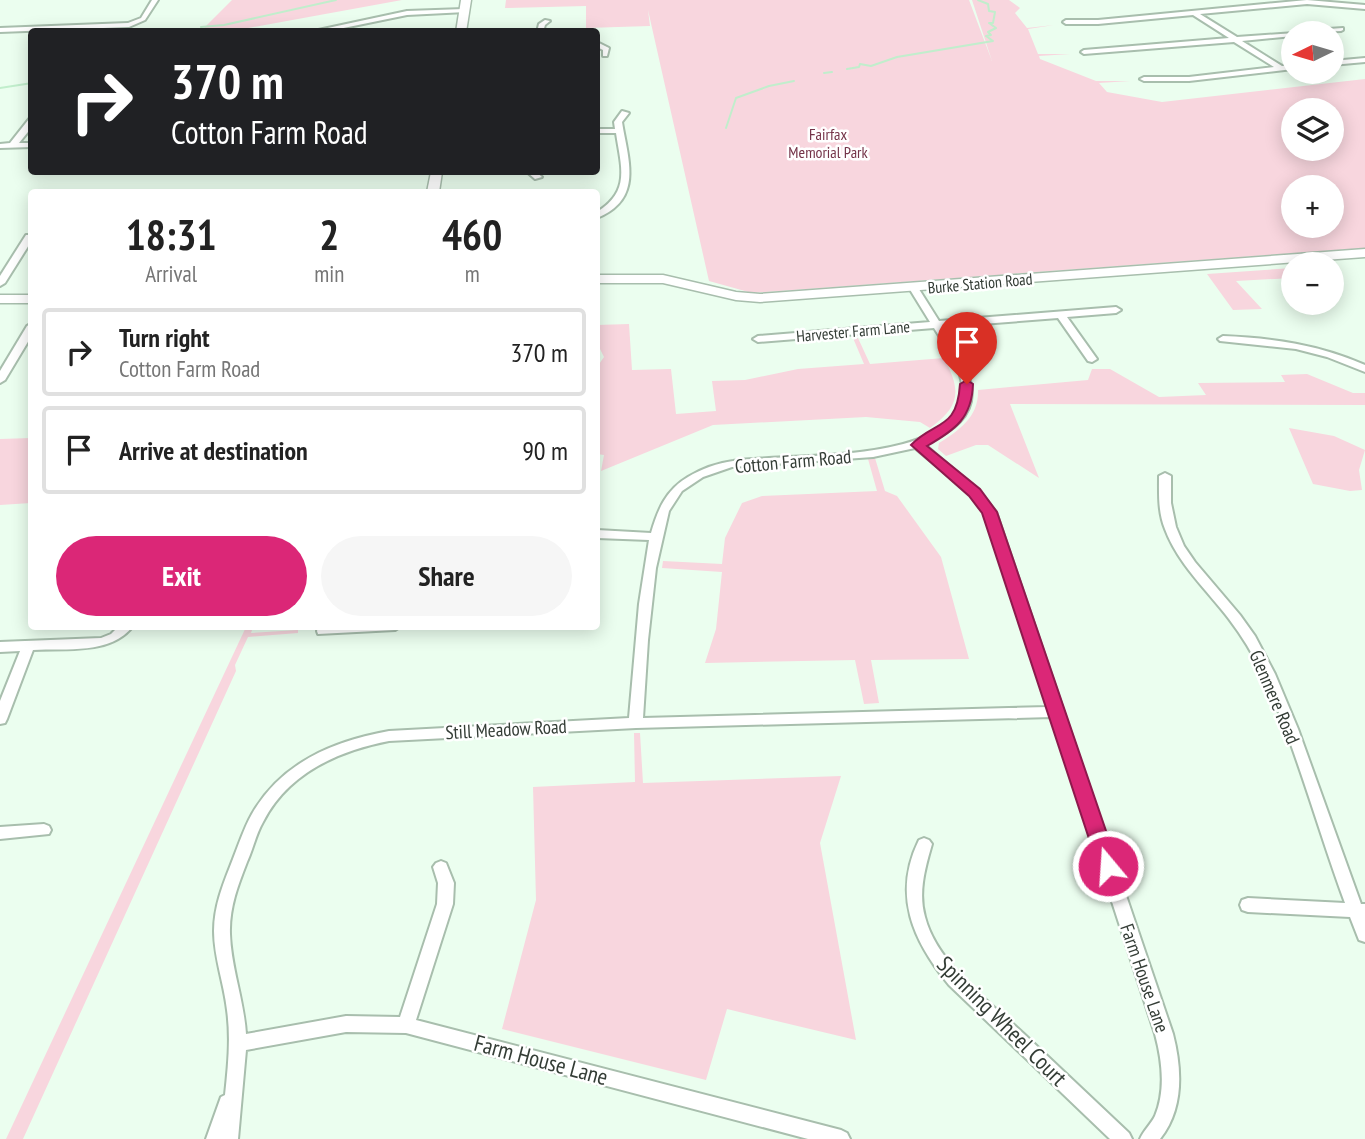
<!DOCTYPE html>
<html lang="en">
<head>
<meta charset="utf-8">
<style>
	body { margin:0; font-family:"PT Sans Narrow",sans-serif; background:#f6f6f6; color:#222; height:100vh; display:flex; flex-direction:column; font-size:26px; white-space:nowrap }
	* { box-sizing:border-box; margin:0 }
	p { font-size:23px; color:#767676 }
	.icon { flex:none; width:38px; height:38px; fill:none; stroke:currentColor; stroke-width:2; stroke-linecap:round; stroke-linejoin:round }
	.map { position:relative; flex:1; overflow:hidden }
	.sheet { position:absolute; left:28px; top:189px; width:572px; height:441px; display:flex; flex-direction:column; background:#fff; border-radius:7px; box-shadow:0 4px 18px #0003 }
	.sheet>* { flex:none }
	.banner { position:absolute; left:28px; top:28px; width:572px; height:147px; border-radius:7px; box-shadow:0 4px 18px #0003; background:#202124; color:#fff; overflow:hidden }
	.needle { width:46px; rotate:265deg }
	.tools { position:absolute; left:1281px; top:21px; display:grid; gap:14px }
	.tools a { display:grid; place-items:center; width:63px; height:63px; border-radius:50%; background:#fff; box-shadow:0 4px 18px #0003; font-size:35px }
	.pin { position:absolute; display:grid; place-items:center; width:60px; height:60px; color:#fff; margin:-72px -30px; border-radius:50% 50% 50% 0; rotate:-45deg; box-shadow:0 0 7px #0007 }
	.pin .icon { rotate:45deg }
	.me { position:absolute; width:77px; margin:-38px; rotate:342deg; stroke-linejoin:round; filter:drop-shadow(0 0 5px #0008) }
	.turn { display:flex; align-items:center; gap:24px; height:147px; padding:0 28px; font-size:32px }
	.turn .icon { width:91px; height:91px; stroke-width:2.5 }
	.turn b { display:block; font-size:49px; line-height:60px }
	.eta { display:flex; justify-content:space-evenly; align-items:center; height:119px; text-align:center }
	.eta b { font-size:42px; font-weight:700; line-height:49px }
	.primary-button { display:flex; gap:14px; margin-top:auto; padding:14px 28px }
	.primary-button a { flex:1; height:80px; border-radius:42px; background:#db2777; color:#fff; font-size:28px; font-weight:700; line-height:80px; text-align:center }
	.primary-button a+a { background:#f6f6f6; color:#222 }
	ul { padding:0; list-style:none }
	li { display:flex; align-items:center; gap:21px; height:88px; margin:0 14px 10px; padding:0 14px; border:4px solid #e0e0e0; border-radius:7px }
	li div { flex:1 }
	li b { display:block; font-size:26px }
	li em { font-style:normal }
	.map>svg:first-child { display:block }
	.green { fill:#f8d6de; fill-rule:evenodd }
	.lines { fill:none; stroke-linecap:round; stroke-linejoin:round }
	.stream { stroke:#c1eecc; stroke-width:2 }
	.street-casing { stroke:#a8bead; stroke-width:4 }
	.secondary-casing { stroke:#a8bead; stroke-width:3 }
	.street { fill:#fff; fill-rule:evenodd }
	.secondary { fill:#fff; fill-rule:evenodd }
	.route { fill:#db2777; stroke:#8e194d; stroke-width:2 }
	.labels { text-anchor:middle; stroke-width:5; stroke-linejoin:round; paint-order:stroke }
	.far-park-label { font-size:16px; fill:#743348; stroke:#fff }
	.far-street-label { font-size:16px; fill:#343d36; stroke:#fff }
	.street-label { font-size:19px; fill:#343d36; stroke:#fff }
	.near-street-label { font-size:23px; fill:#343d36; stroke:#fff }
</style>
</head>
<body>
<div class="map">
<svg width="1365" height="1139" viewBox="0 0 1365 1139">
	<rect width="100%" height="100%" fill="#ebfeef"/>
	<g class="green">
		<polygon points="232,0 402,0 232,31 201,31"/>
		<path d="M506,0H969L992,61L972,0H1009L1020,8L1015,13L1027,28L1054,25L1028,29L1038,54H1070L1039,56L1040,59L1096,81H1130L1099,83L1107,92L1162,102L1365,79V248L752,293L709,281L648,10L650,26L586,28V6L505,8ZM1293,110H1332V149H1293ZM1293,187H1332V226H1293Z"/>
		<polygon points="1293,268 1293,278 1236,281 1262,309 1233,310 1207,274"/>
		<path d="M629,324L632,370L671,369L676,414L716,411L712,381L745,380L798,369L864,364L853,338H858L870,364L944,358C961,390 961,406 930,428L920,422L866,417L713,425L601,471L604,455L597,454V367L604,357L597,343V325Z"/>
		<path d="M1092,369H1110L1159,397L1206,395L1198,383L1285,382L1281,375L1307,374L1353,393H1365V405L1010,404L1039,478L988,445H976L946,456L938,449L939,443C960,430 979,416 978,390L1088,380Z"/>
		<polygon points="1289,428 1334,436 1365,450 1359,470 1362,490 1350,491 1313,484"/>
		<polygon points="31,438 31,503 0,505 0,439"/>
		<polygon points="875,458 885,491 897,496 941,557 969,659 871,660 879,703 864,704 855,660 705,663 716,629 722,572 662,568 663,561 722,564 725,538 742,503 762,496 877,491 868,459"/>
		<polygon points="246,627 253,627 251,633 298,630 298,633 248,637 235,665 236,671 23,1139 6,1139"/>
		<polygon points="634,733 640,733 643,783 841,776 820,843 856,1040 727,1009 706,1080 502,1029 536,900 533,787 635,782"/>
	</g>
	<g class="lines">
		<g class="stream">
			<polyline points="178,32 204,30 201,27 224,25 336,0"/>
			<polyline points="847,69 859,67 860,64 871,66 897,57 993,41 986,36 991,35 988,32 996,28 989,23 993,23 995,12 989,11 988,4 978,0"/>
			<polyline points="824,73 832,72"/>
			<polyline points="0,88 32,83"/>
			<polyline points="726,128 736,98 769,86 794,81"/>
		</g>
		<defs>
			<g id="street">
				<polygon points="152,0 158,0 145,20 129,27 0,32 0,28 128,23 141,18"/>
				<polygon points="1307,0 1365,5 1365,9 1307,4 1200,14 1237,37 1295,33 1293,36 1242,41 1282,66 1293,65 1293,69 1189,81 1144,81 1140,79 1144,77 1189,77 1274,67 1234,42 1084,54 1081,52 1084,50 1229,38 1193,15 1098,24 1066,24 1063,22 1066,20 1098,20"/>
				<polygon points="464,9 467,11 466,12 407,15 324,32 309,32 407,11"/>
				<polygon points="545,20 550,21 545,25 543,32 537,32 539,24"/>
				<polygon points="1343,28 1343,30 1341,31 1296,33 1299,31"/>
				<polygon points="597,42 609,48 607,56 603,56 603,50 597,47"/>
				<polygon points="1365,58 1365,62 1332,65 1332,61"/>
				<path d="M622,111L629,113L622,122C628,160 644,199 597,218V212C631,191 621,167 616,133H597V129H615L614,122Z"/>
				<polygon points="29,119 32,119 32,127 19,143 32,143 32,147 0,148 0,144 10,143"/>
				<polygon points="527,172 536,172 542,177 535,179"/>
				<polygon points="26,235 32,235 32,240 5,283 0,286 0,276"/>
				<path d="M914,285L917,286L939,321L1116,307L1121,310L1116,313L1067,317L1097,359L1092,362L1088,361L1058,318L943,327C976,378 993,416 924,444L978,490L996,512L1173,1034C1182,1069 1184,1109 1160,1139H1140C1144,1130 1151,1124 1155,1116C1166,1090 1162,1060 1155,1034L1052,717L636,728L389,741C338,751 288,773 263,822C256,834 253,849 247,862C238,885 229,908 230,934C231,968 244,1000 246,1034L346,1016L400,1017L437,904L438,883L433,867L436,863L441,861L446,863L454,883L453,904L416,1020L841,1130L847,1133L850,1139H808L406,1033L346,1032L246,1050L238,1139H206L221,1097L225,1095C228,1067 231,1038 227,1010C224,983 214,958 214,931C214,905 224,882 233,859C239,844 244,828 252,814C281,763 333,741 389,731L629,718L639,604L649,540L597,538V530L651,533C658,509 666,490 688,477C701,469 718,463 733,461C786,452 968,468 962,385C960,365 944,344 934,328L758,342L753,339L758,336L930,322L909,288ZM915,448L970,494L984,513L1048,707L643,718L648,640L656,568L669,511L682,491L703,477L732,467L873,457Z"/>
				<polygon points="32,323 32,335 5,380 0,383 0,371 27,326"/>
				<path d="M1223,336C1273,338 1320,345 1365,365V372L1327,357L1296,349L1220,341L1218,339Z"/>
				<path d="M1165,473L1171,476V503L1176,527L1184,546L1195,562L1240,615L1255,636L1275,674L1298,729L1361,904H1365V942L1359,940L1350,917L1248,912L1242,910L1240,905L1242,900L1248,898L1345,903C1317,828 1296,746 1262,673C1253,654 1242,636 1229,619C1207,590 1178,564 1165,529C1158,512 1159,494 1159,476Z"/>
				<path d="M119,626H133C111,655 66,648 33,650L7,719L5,723L0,724V701L20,651L0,652V642L101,638L111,634Z"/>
				<polygon points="324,626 401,626 395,630 318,634 317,631 318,628"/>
				<polygon points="44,824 49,826 51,830 49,834 0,839 0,827"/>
				<path d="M924,838L929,840L932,844C925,868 918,893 925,917C937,964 990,1002 1024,1034C1059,1067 1094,1100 1129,1133L1132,1139H1110L949,985C913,941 892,895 919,840Z"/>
			</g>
			<g id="secondary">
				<polygon points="461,0 471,0 466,32 456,32"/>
				<polygon points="431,172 442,172 439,192 427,192"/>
				<polygon points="1365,249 1365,257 760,302 736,300 663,283 597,283 597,275 663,275 736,292 760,294"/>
				<rect x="0" y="295" width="32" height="8"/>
			</g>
		</defs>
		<use href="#street" class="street-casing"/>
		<use href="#secondary" class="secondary-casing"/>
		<use href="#street" class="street"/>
		<use href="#secondary" class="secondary"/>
	</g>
	<path class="route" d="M967,380L973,384C972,418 955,430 927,446L980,489L997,512L1118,866L1115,872L1108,874L1101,872L1098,866L982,513L969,496L911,445C935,420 957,431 960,384Z"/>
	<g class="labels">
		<g class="far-park-label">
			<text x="828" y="140">Fairfax<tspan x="828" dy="18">Memorial Park</tspan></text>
		</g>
		<g class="far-street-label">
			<text transform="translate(980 283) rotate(-5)" y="6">Burke Station Road</text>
			<text transform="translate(853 331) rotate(-5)" y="6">Harvester Farm Lane</text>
		</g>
		<g class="street-label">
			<text transform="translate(793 461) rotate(-5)" y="7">Cotton Farm Road</text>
			<text transform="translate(1275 697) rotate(67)" y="7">Glenmere Road</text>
			<text transform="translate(506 729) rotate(-3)" y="7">Still Meadow Road</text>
			<text transform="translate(1145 978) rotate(71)" y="7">Farm House Lane</text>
		</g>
		<g class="near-street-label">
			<text transform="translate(1002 1021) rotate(45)" y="8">Spinning Wheel Court</text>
			<text transform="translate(541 1060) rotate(15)" y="8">Farm House Lane</text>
		</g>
	</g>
</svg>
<div class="tools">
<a><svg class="needle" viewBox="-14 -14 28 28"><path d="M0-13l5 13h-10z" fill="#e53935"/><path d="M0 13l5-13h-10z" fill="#767676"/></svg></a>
<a><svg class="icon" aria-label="layers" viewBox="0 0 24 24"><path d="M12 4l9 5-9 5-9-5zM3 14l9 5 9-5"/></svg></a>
<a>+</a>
<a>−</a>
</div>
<div class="pin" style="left:967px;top:384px;background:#d93025"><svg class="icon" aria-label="arrive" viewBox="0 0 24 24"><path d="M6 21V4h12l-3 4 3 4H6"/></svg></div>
<svg class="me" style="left:1108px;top:866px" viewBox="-20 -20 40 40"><circle r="17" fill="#db2777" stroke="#fff" stroke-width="3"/><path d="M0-11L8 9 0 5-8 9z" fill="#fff"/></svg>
<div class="banner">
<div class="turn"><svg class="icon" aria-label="right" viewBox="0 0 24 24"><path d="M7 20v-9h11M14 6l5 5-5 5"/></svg><div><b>370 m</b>Cotton Farm Road</div></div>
</div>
<section class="sheet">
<div class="eta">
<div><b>18:31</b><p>Arrival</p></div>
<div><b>2</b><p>min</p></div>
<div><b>460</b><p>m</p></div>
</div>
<ul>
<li><svg class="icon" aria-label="right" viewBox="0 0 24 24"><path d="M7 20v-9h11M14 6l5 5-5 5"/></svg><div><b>Turn right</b><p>Cotton Farm Road</p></div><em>370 m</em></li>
<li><svg class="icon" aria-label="arrive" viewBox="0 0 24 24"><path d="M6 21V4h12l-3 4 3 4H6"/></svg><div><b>Arrive at destination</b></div><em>90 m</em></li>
</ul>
<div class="primary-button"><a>Exit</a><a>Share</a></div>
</section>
</div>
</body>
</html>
